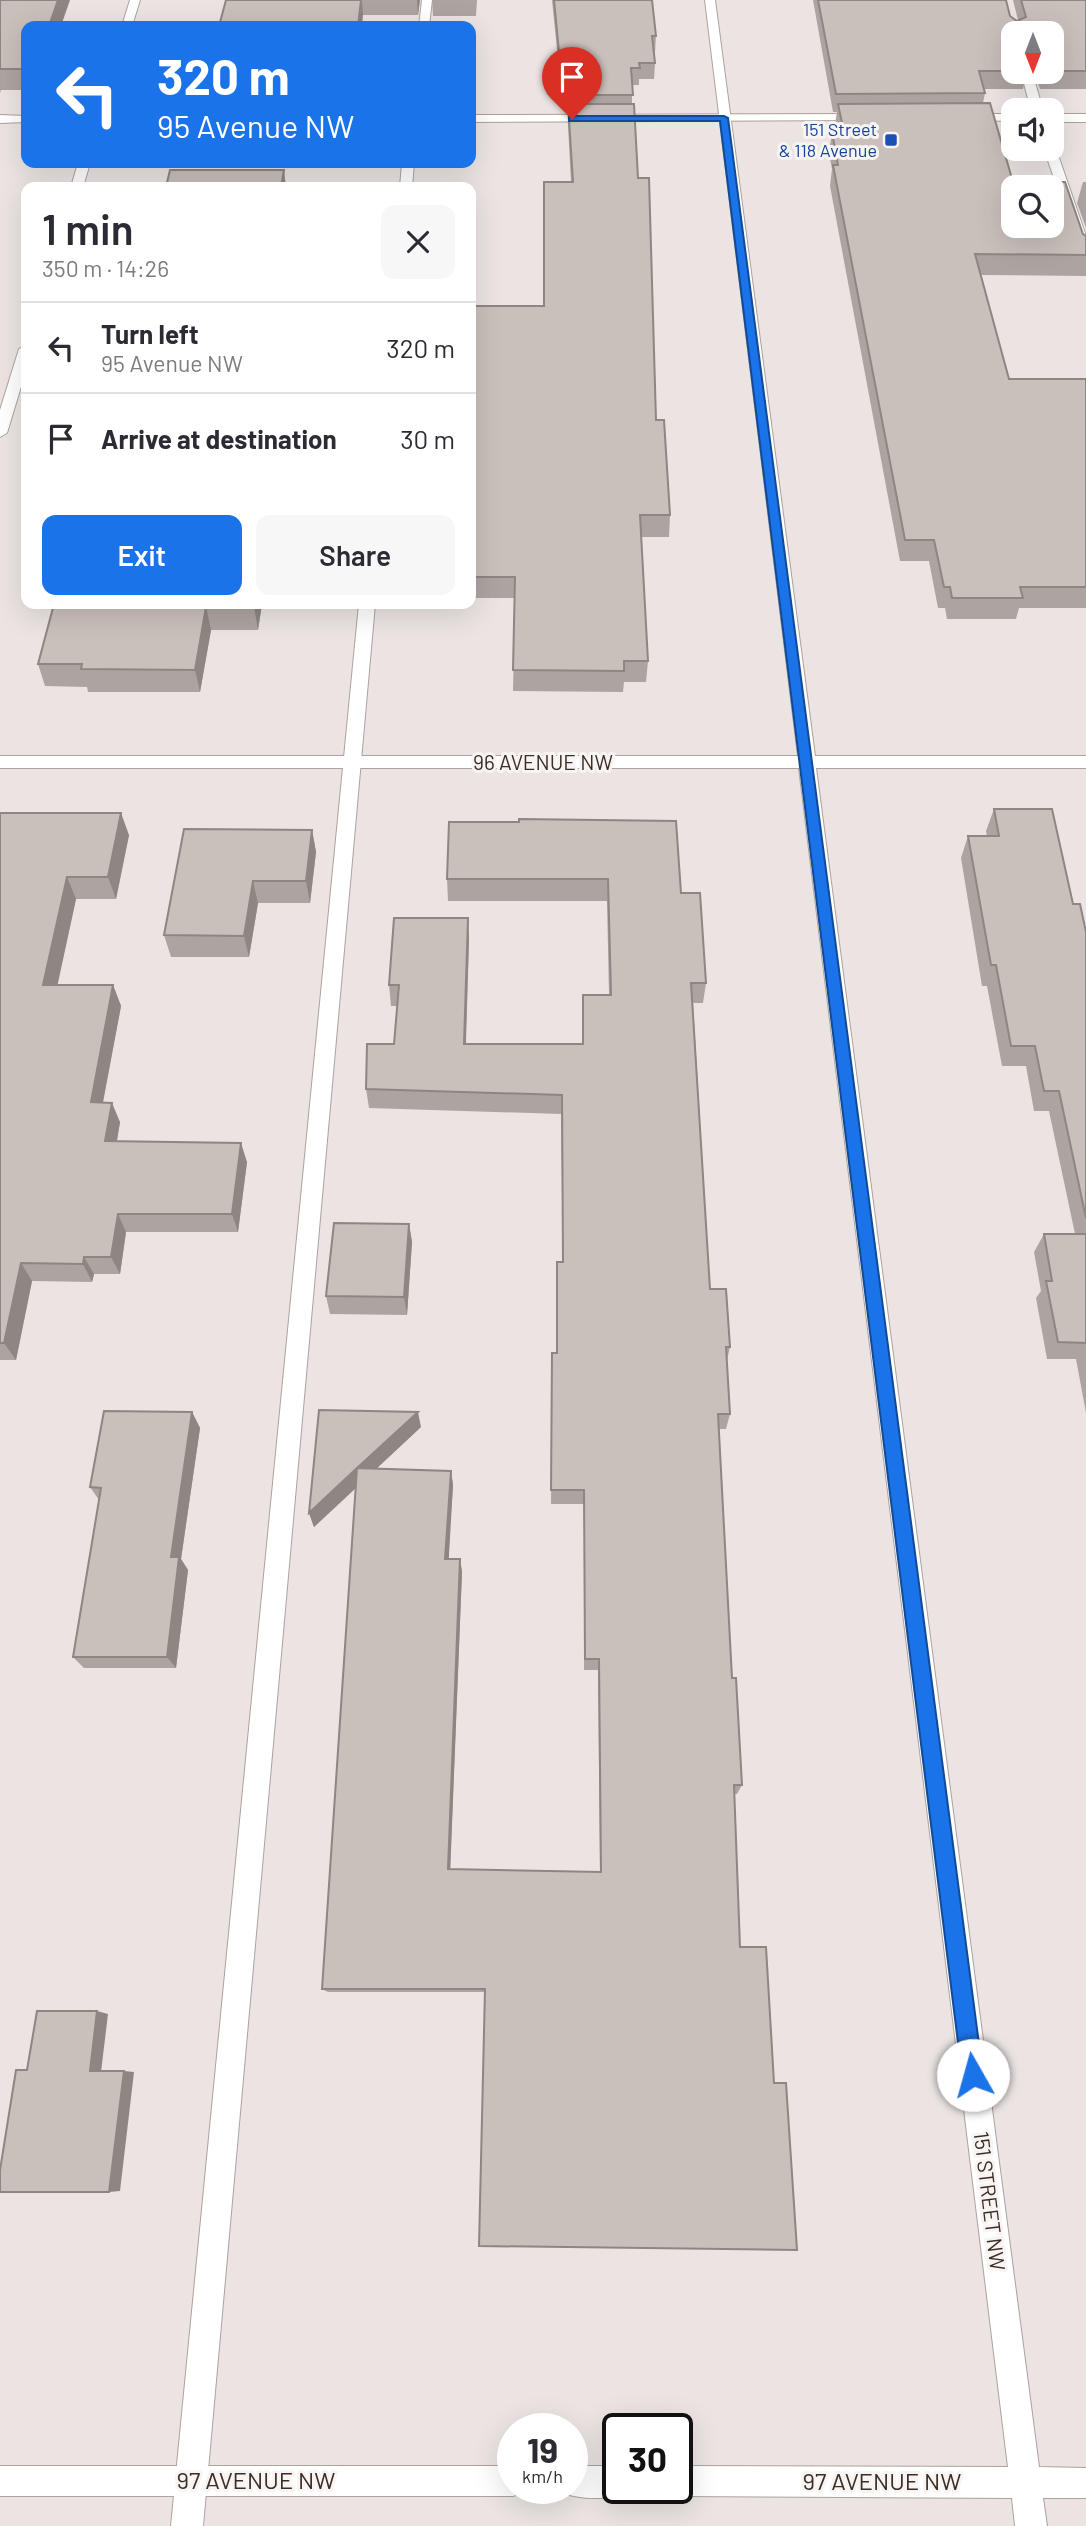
<!DOCTYPE html>
<html lang="en">
<head>
<meta charset="utf-8">
<style>
	body { margin:0; font-family:Barlow,sans-serif; background:#f7f7f7; color:#2b2b33; height:100vh; display:flex; flex-direction:column; font-size:26px; white-space:nowrap }
	* { box-sizing:border-box; margin:0 }
	p { font-size:23px; color:#7c7c81 }
	.icon { flex:none; width:38px; height:38px; fill:none; stroke:currentColor; stroke-width:2; stroke-linecap:round; stroke-linejoin:round }
	.map { position:relative; flex:1; overflow:hidden }
	.panel { position:absolute; left:21px; top:182px; width:455px; height:427px; display:flex; flex-direction:column; background:#fff; border-radius:14px; box-shadow:0 7px 28px #0002 }
	.panel>* { flex:none }
	.top-card { position:absolute; left:21px; top:21px; width:455px; height:147px; border-radius:14px; box-shadow:0 7px 28px #0002; background:#1a73e8; color:#fff; overflow:hidden }
	.needle { width:46px; rotate:180deg }
	.buttons { position:absolute; left:1001px; top:21px; display:grid; gap:14px }
	.buttons a { display:grid; place-items:center; width:63px; height:63px; border-radius:14px; background:#fff; box-shadow:0 7px 28px #0002; font-size:35px }
	.speed { position:absolute; left:497px; top:2413px; display:flex; gap:14px; font-size:35px; font-weight:700; text-align:center }
	.speed>* { display:grid; place-content:center; width:91px; height:91px; border-radius:50%; background:#fff; box-shadow:0 7px 28px #0002; line-height:1 }
	.speed small { font-size:18px; font-weight:400 }
	.speed .limit { border:4px solid #111; border-radius:10px; background:#fff; color:#111 }
	.pin { position:absolute; display:grid; place-items:center; width:60px; height:60px; color:#fff; margin:-72px -30px; border-radius:50% 50% 50% 0; rotate:-45deg; box-shadow:0 0 7px #0007 }
	.pin .icon { rotate:45deg }
	.me { position:absolute; width:77px; margin:-38px; rotate:353deg; stroke-linejoin:round; filter:drop-shadow(0 0 5px #0008) }
	.turn { display:flex; align-items:center; gap:24px; height:147px; padding:0 21px; font-size:32px }
	.turn .icon { width:91px; height:91px; stroke-width:2.5 }
	.turn b { display:block; font-size:49px; line-height:60px }
	.round { display:grid; place-items:center; flex:none; width:74px; height:74px; border-radius:14px; background:#f7f7f7 }
	.headline { display:flex; align-items:center; justify-content:space-between; height:119px; padding:0 21px }
	h1 { font-size:42px; font-weight:600; line-height:52px }
	.cta { display:flex; gap:14px; margin-top:auto; padding:14px 21px }
	.cta a { flex:1; height:80px; border-radius:14px; background:#1a73e8; color:#fff; font-size:28px; font-weight:600; line-height:80px; text-align:center }
	.cta a+a { background:#f7f7f7; color:#2b2b33 }
	ul { padding:0; list-style:none }
	li { display:flex; align-items:center; gap:21px; height:91px; padding:0 21px; border-top:2px solid #e1e1e2 }
	li div { flex:1 }
	li b { display:block; font-size:26px }
	li em { font-style:normal }
	.map>svg:first-child { display:block }
	.lines { fill:none; stroke-linecap:round; stroke-linejoin:round }
	.lane-casing { stroke:#aca29e; stroke-width:2 }
	.street-casing { stroke:#aca29e; stroke-width:2 }
	.secondary-casing { stroke:#ad9f9a; stroke-width:2 }
	.lane { fill:#fff; fill-rule:evenodd }
	.street { fill:#fff; fill-rule:evenodd }
	.secondary { fill:#fff; fill-rule:evenodd }
	.wall { fill:#ada4a1 }
	.shaded-wall { fill:#8d8683 }
	.building { fill:#c9bfbb; stroke:#8d8683; stroke-width:2; fill-rule:evenodd }
	.route { fill:#1a73e8; stroke:#114b97; stroke-width:2 }
	.transit-dot { fill:#1a4fb4; stroke:#f8f4f3; stroke-width:2.5 }
	.labels { text-anchor:middle; stroke-width:6; stroke-linejoin:round; paint-order:stroke }
	.far-transit-label { font-size:18px; fill:#164399; stroke:#f8f4f3; text-anchor:end }
	.street-label { font-size:21px; fill:#3b2d24; stroke:#f8f4f3 }
	.near-street-label { font-size:24px; fill:#3b2d24; stroke:#f8f4f3 }
</style>
</head>
<body>
<div class="map">
<svg width="1086" height="2526" viewBox="0 0 1086 2526">
	<rect width="100%" height="100%" fill="#ebe4e3"/>
	<g class="lines">
		<defs>
			<g id="lane">
				<polygon points="422,0 432,0 429,26 419,26"/>
				<polygon points="1021,72 1032,72 1043,110 1031,110"/>
				<polygon points="1052,146 1056,149 1086,236 1086,258 1080,254 1044,149 1052,149"/>
				<polygon points="402,163 414,163 412,187 400,187"/>
				<polygon points="359,604 375,604 203,2526 171,2526"/>
			</g>
			<g id="street">
				<polygon points="130,0 140,0 132,26 122,26"/>
				<polygon points="705,0 715,0 815,756 1086,756 1086,768 816,768 1039,2467 1086,2468 1086,2498 1043,2498 1047,2526 1015,2526 1012,2498 677,2496 666,2492 665,2488 677,2488 677,2466 1008,2467 799,768 0,768 0,756 798,756"/>
				<polygon points="78,163 90,163 83,187 71,187"/>
				<polygon points="26,345 26,370 7,433 0,437 0,410 19,349"/>
				<polygon points="0,2466 513,2466 513,2488 525,2488 524,2492 513,2496 0,2496"/>
				<path d="M572,2466H618V2488H630L629,2492C610,2500 580,2500 561,2492L560,2488H572Z"/>
			</g>
			<g id="secondary">
				<polygon points="864,114 868,116 868,120 471,122 471,115"/>
				<polygon points="966,114 1013,114 1013,121 962,120 960,118"/>
				<rect x="1052" y="114" width="34" height="8"/>
				<polygon points="0,115 26,116 26,122 0,123"/>
			</g>
		</defs>
		<use href="#lane" class="lane-casing"/>
		<use href="#street" class="street-casing"/>
		<use href="#secondary" class="secondary-casing"/>
		<use href="#lane" class="lane"/>
		<use href="#street" class="street"/>
		<use href="#secondary" class="secondary"/>
	</g>
	<g class="wall">
		<polygon points="0,0 26,26 26,90 1,90 0,93"/>
		<polygon points="226,0 420,0 418,15 363,15"/>
		<polygon points="432,0 477,0 476,16 433,16"/>
		<polygon points="552,0 652,0 656,36 655,53 654,53 655,63 654,79 639,79 639,85 632,85 632,104 656,420 670,515 669,537 641,537 648,661 646,682 624,682 623,692 513,691 515,598 471,598 471,306 544,306 571,182 568,125 567,90 561,90"/>
		<polygon points="813,0 1006,0 1010,16 1017,21 1018,20 1013,0 1086,0 1086,89 1040,89 1034,72 1052,72 1052,33 1013,33 1027,72 1023,89 984,89 985,93 983,103 1013,182 1086,236 1086,276 980,275 1009,379 1086,379 1086,608 1019,608 1016,619 947,619 945,608 938,608 929,561 900,561 830,186 832,169 829,153 832,132 837,132 835,124 837,112 833,112"/>
		<polygon points="1083,182 1086,182 1086,228 1077,203"/>
		<polygon points="54,604 262,604 258,630 211,630 200,692 88,692 87,687 45,686 38,664"/>
		<polygon points="994,809 1073,904 1086,932 1086,1413 1076,1359 1047,1359 1036,1298 1041,1291 1034,1252 1044,1234 1075,1234 1049,1111 1034,1111 1026,1066 1002,1066 987,986 982,986 961,858 968,836 987,836 986,831"/>
		<polygon points="0,813 129,835 116,899 76,899 57,985 113,985 121,1006 103,1103 120,1122 117,1142 247,1162 238,1232 126,1232 120,1274 94,1274 92,1282 32,1281 16,1360 0,1360"/>
		<polygon points="449,822 681,893 706,983 703,1003 693,1003 710,1289 730,1347 727,1360 730,1414 726,1429 719,1429 732,1678 742,1785 737,1794 734,1794 740,1947 774,2083 797,2250 485,1992 328,1992 322,1989 356,1488 314,1527 309,1513 421,1427 376,1469 451,1471 453,1485 448,1559 460,1559 462,1572 450,1869 600,1872 598,1670 584,1670 584,1504 551,1504 552,1353 557,1353 563,1262 561,1114 369,1108 366,1089 394,1044 397,1006 391,1006 389,985 468,918 469,939 466,1044 582,1044 583,995 609,995 607,901 448,901 447,879"/>
		<polygon points="312,830 316,852 310,903 258,903 249,957 171,957 164,935"/>
		<polygon points="409,1224 412,1242 407,1315 330,1314 326,1296"/>
		<polygon points="192,1412 200,1428 181,1559 188,1570 176,1668 84,1668 73,1657 99,1500 90,1487"/>
	</g>
	<g class="shaded-wall">
		<polygon points="58,0 70,0 61,26 49,26"/>
		<polygon points="362,0 363,15 362,26 358,26"/>
		<polygon points="417,0 420,0 418,15"/>
		<polygon points="284,170 286,187 281,187"/>
		<polygon points="254,604 262,604 258,630 254,607"/>
		<polygon points="206,607 211,630 200,692 195,670"/>
		<polygon points="121,813 129,835 116,899 108,877"/>
		<polygon points="312,830 316,852 310,903 306,881"/>
		<polygon points="67,877 76,899 53,1006 43,985"/>
		<polygon points="253,881 258,903 249,957 244,936"/>
		<polygon points="468,918 469,939 465,1064 464,1044"/>
		<polygon points="113,985 121,1006 99,1122 91,1102"/>
		<polygon points="112,1103 120,1122 113,1161 105,1141"/>
		<polygon points="241,1143 247,1162 238,1232 232,1214"/>
		<polygon points="118,1214 126,1232 120,1274 111,1257"/>
		<polygon points="409,1224 412,1242 407,1315 404,1297"/>
		<polygon points="84,1257 94,1274 92,1282 83,1264"/>
		<polygon points="21,1263 32,1281 16,1360 4,1343"/>
		<polygon points="192,1412 200,1428 181,1559 188,1570 176,1668 167,1657 171,1557"/>
		<polygon points="418,1412 421,1427 361,1483 357,1468"/>
		<polygon points="357,1468 361,1483 314,1527 309,1513"/>
		<polygon points="451,1471 453,1485 448,1572 445,1559"/>
		<polygon points="460,1559 462,1572 450,1876 448,1869"/>
		<polygon points="97,2011 108,2014 101,2072 90,2071"/>
		<polygon points="124,2071 134,2072 120,2191 109,2192"/>
	</g>
	<g class="building">
		<polygon points="0,0 58,0 49,26 26,26 26,69 0,69"/>
		<polygon points="226,0 361,0 358,26 219,26"/>
		<polygon points="554,0 652,0 656,36 652,36 655,63 639,63 640,68 631,68 633,95 568,95 568,73 561,73"/>
		<polygon points="818,0 1006,0 1010,16 1017,21 1026,17 1021,0 1086,0 1086,71 1052,71 1052,33 1013,33 1013,71 979,71 985,93 836,94"/>
		<path d="M990,103L1013,182H1065L1083,234L1086,236V255L975,254L1009,379H1086V587H1020L1023,598H952L950,587H944L934,540H905L833,165H838L832,132H844L838,104ZM1013,187H1052V226H1013Z"/>
		<polygon points="568,104 634,104 638,178 649,178 656,420 664,420 670,515 640,515 648,661 624,661 624,671 513,670 515,577 471,577 471,306 544,306 544,182 573,182"/>
		<polygon points="170,170 284,170 281,187 166,187"/>
		<polygon points="54,604 254,604 254,607 206,607 195,670 81,669 82,664 38,664"/>
		<polygon points="994,809 1052,809 1073,904 1080,904 1086,932 1086,1218 1059,1091 1044,1091 1035,1046 1011,1046 996,965 991,965 968,836 999,836"/>
		<polygon points="0,813 121,813 108,877 67,877 43,985 113,985 91,1102 112,1103 105,1141 241,1143 232,1214 118,1214 111,1257 84,1257 83,1264 21,1263 4,1343 0,1343"/>
		<polygon points="519,819 676,821 681,893 700,893 706,983 691,983 710,1289 726,1289 730,1347 726,1347 730,1414 718,1414 732,1678 736,1678 742,1785 734,1785 740,1947 766,1947 774,2083 786,2083 797,2250 479,2246 485,1989 322,1989 357,1468 309,1513 319,1410 418,1412 357,1468 451,1471 445,1559 460,1559 448,1869 601,1872 599,1659 585,1659 584,1490 551,1490 552,1353 557,1353 557,1262 563,1262 562,1095 366,1089 367,1044 394,1044 399,985 389,985 394,918 468,918 464,1044 583,1044 583,995 611,995 608,879 447,879 449,822 519,822"/>
		<polygon points="184,829 312,830 306,881 253,881 244,936 164,935"/>
		<polygon points="334,1223 409,1224 404,1297 326,1296"/>
		<polygon points="1044,1234 1086,1234 1086,1343 1058,1342 1046,1281 1052,1281"/>
		<polygon points="104,1411 192,1412 171,1557 179,1557 167,1657 73,1657 101,1488 90,1487"/>
		<polygon points="37,2011 97,2011 90,2071 124,2071 109,2192 0,2192 0,2170 16,2070 27,2070"/>
	</g>
	<polygon class="route" points="572,116 724,116 728,118 983,2075 980,2082 973,2085 965,2082 962,2075 720,121 569,121 569,117"/>
	<rect class="transit-dot" x="884" y="133" width="14" height="14" rx="3.5"/>
	<g class="labels">
		<g class="far-transit-label">
			<text x="877" y="136">151 Street<tspan x="877" dy="21">&amp; 118 Avenue</tspan></text>
		</g>
		<g class="street-label">
			<text x="543" y="770">96 AVENUE NW</text>
			<text transform="translate(989 2201) rotate(83)" y="7">151 STREET NW</text>
		</g>
		<g class="near-street-label">
			<text x="256" y="2489">97 AVENUE NW</text>
			<text x="882" y="2490">97 AVENUE NW</text>
		</g>
	</g>
</svg>
<div class="buttons">
<a><svg class="needle" viewBox="-14 -14 28 28"><path d="M0-13l5 13h-10z" fill="#e53935"/><path d="M0 13l5-13h-10z" fill="#7c7c81"/></svg></a>
<a><svg class="icon" aria-label="sound" viewBox="0 0 24 24"><path d="M4 9h4l5-4v14l-5-4H4zM17 9q2 3 0 6"/></svg></a>
<a><svg class="icon" aria-label="search" viewBox="0 0 24 24"><circle cx="10" cy="10" r="6"/><path d="M15 15l6 6"/></svg></a>
</div>
<div class="speed"><div>19<small>km/h</small></div><div class="limit">30</div></div>
<div class="pin" style="left:572px;top:119px;background:#d93025"><svg class="icon" aria-label="arrive" viewBox="0 0 24 24"><path d="M6 21V4h12l-3 4 3 4H6"/></svg></div>
<svg class="me" style="left:973px;top:2075px" viewBox="-20 -20 40 40"><circle r="19" fill="#fff"/><path d="M0-13L10 11 0 6-10 11z" fill="#1a73e8"/></svg>
<div class="top-card">
<div class="turn"><svg class="icon" aria-label="left" viewBox="0 0 24 24"><path d="M17 20v-9H6M10 6l-5 5 5 5"/></svg><div><b>320 m</b>95 Avenue NW</div></div>
</div>
<section class="panel">
<div class="headline"><div><h1>1 min</h1><p>350 m · 14:26</p></div><a class="round"><svg class="icon" aria-label="close" viewBox="0 0 24 24"><path d="M6 6l12 12M18 6L6 18"/></svg></a></div>
<ul>
<li><svg class="icon" aria-label="left" viewBox="0 0 24 24"><path d="M17 20v-9H6M10 6l-5 5 5 5"/></svg><div><b>Turn left</b><p>95 Avenue NW</p></div><em>320 m</em></li>
<li><svg class="icon" aria-label="arrive" viewBox="0 0 24 24"><path d="M6 21V4h12l-3 4 3 4H6"/></svg><div><b>Arrive at destination</b></div><em>30 m</em></li>
</ul>
<div class="cta"><a>Exit</a><a>Share</a></div>
</section>
</div>
</body>
</html>
